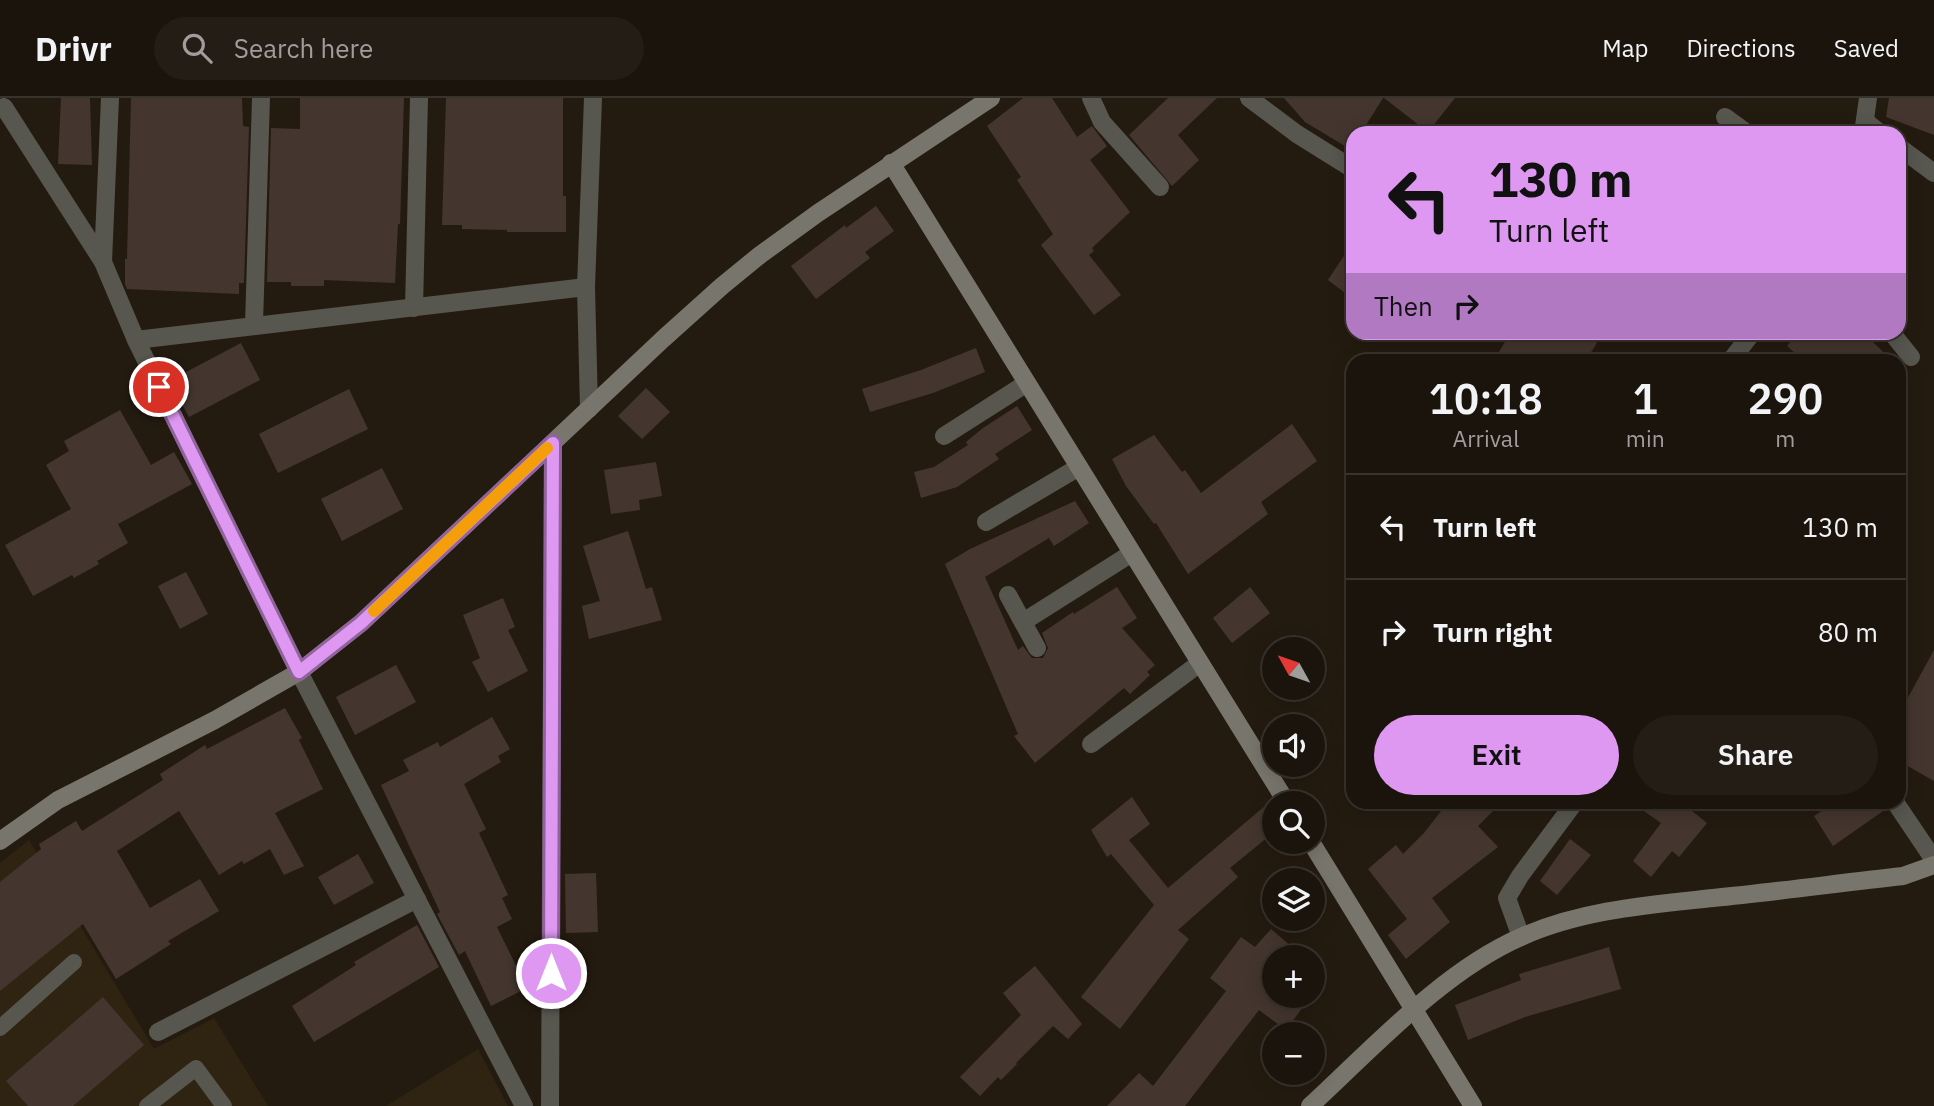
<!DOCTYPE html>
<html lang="en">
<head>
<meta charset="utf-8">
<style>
	body { margin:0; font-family:"IBM Plex Sans",sans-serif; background:#241d15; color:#f1f3f6; height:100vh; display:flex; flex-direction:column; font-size:26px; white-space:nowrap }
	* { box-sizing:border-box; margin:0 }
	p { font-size:23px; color:#a09e9d }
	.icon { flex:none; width:38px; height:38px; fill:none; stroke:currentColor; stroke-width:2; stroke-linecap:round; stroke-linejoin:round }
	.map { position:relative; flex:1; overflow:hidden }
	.panel { position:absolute; left:1346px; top:256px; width:560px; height:455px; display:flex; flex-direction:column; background:#1b140c; border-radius:21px; box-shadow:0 4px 18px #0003,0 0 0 2px #39332d }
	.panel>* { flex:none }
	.top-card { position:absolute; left:1346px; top:28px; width:560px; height:214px; border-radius:21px; box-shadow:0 4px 18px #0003,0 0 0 2px #39332d; background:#de98f2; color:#111; overflow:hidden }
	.needle { width:46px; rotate:310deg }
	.buttons { position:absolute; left:1262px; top:539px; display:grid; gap:14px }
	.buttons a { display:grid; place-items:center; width:63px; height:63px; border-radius:50%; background:#1b140c; box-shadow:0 4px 18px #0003,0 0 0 2px #39332d; font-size:35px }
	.pin { position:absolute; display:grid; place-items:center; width:60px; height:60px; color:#fff; margin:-30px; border:4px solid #fff; border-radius:50%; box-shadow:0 2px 7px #0007 }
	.me { position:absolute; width:77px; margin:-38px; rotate:0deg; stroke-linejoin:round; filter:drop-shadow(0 0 5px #0008) }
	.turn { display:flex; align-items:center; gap:24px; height:147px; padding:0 28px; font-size:32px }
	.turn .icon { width:91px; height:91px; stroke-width:2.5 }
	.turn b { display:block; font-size:49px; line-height:60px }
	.then { display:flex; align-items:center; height:66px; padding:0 28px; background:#0003; gap:14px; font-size:26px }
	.eta { display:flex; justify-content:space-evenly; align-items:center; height:119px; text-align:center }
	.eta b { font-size:42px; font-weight:600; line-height:49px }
	.primary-button { display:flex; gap:14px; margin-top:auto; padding:14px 28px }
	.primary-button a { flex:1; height:80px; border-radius:42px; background:#de98f2; color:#111; font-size:28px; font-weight:600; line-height:80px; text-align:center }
	.primary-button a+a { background:#241d15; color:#f1f3f6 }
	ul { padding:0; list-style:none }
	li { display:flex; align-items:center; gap:21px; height:105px; padding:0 28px; border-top:2px solid #39332d }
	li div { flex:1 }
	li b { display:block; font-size:26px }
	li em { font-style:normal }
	header { display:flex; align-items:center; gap:42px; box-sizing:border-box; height:98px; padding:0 35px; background:#1b140c; border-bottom:2px solid #39332d }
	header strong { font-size:33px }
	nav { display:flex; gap:38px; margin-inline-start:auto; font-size:24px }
	.search { width:490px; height:63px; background:#241d15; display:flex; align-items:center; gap:18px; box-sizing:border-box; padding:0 24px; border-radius:38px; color:#a09e9d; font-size:26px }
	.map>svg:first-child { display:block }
	.built { fill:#2f2312 }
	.building { fill:#44362e }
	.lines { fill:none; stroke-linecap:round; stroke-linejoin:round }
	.lane { stroke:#57564f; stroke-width:16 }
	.street { stroke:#57564f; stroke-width:18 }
	.secondary { stroke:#78766c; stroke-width:18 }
	.route-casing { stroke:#90639d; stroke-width:18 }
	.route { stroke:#de98f2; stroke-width:12 }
	.slow { stroke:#f59e0b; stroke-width:12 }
</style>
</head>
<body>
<header>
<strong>Drivr</strong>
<div class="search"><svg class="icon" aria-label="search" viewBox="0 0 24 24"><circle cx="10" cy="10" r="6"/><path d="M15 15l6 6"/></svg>Search here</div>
<nav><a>Map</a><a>Directions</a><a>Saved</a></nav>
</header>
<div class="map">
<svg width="1934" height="1008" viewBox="0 0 1934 1008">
	<rect width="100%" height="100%" fill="#241b10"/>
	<g class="built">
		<polygon points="29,742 154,951 214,920 268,1008 0,1008 0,765"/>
		<polygon points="478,951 508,1008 386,1008"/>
	</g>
	<g class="building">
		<polygon points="61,0 90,0 92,67 58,66"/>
		<polygon points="131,0 242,0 243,28 249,29 244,185 239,185 239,196 127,191 125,186 125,161 127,161"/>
		<polygon points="300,0 404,0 400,126 398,126 395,185 324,182 324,188 291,188 291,184 267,184 271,30 300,31"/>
		<polygon points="446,0 563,0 563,98 566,98 566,134 507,134 507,132 462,131 462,127 442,127"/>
		<polygon points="1023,0 1052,0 1077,39 1092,28 1107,48 1090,62 1130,114 1092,150 1094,153 1089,157 1121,197 1094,217 1041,147 1053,136 1017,82 1021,79 987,28"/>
		<polygon points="1168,0 1217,0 1178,37 1199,62 1172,88 1129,37"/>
		<polygon points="1284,0 1383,0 1361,35 1353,35 1353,48 1350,51 1305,24"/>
		<polygon points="1384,0 1455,0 1428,34"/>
		<polygon points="1889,0 1934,0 1934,37 1886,19"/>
		<polygon points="876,108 894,133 865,154 870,160 816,201 791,168 845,127 846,130"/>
		<polygon points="1353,144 1353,201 1328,182"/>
		<polygon points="1511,234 1580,234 1597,245 1586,262 1494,262"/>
		<polygon points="1798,234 1862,234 1892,262 1803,262 1787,248"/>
		<polygon points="241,245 260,282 189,319 169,283"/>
		<polygon points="976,250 985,274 933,295 870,314 862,291 921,272"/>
		<polygon points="646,290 670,314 642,341 618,318"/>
		<polygon points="349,291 368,331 278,375 259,336"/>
		<polygon points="1017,308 1032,332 995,356 999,361 957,389 921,400 914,374 934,369 968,347 966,344 983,330"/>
		<polygon points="120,312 151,367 174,354 192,386 118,426 128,445 97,463 99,466 74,480 72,477 33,498 5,447 71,411 46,367 69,353 64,343"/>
		<polygon points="1292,326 1317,363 1261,404 1268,416 1188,476 1156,425 1154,426 1126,388 1112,361 1154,337 1182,374 1185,372 1201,395"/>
		<polygon points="656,364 662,398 639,402 640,412 611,416 604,372"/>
		<polygon points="382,370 403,411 342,443 321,401"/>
		<polygon points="1075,403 1089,425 1054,448 1049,440 985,479 1018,552 1023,548 1032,560 1043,560 1048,550 1042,535 1073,514 1074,516 1117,489 1137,520 1122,530 1155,567 1147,574 1150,577 1130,596 1124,590 1035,665 1014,638 1018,636 945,466 970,451"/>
		<polygon points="628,433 646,491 652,489 662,522 589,541 582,508 600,503 583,448"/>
		<polygon points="186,474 208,516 180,531 158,488"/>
		<polygon points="1250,489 1270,515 1232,545 1213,520"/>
		<polygon points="503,500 515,529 508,532 528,573 488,594 472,564 480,560 463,517"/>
		<polygon points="1934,552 1934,683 1899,663 1899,616"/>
		<polygon points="396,567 416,604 355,637 336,599"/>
		<polygon points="285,610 302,640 299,642 323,691 275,715 304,768 284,777 270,751 244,766 242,763 219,777 179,713 117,753 150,810 200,781 219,813 168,843 171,846 116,881 83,826 0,893 0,784 41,751 39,746 76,723 82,733 163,682 160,676 205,647 207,651"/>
		<polygon points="492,619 510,651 498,658 501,664 464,686 486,731 479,735 508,797 502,800 512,821 497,829 527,890 491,908 465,853 459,857 437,816 440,814 381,687 409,673 403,662 438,644 440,649"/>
		<polygon points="1132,699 1150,726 1129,742 1168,790 1272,702 1274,706 1274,734 1230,770 1238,779 1178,832 1189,841 1120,931 1081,899 1154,807 1111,756 1107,759 1091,732"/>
		<polygon points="1448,704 1502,704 1478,728 1498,749 1432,800 1450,824 1406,861 1388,837 1407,821 1368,771 1396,747 1403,756 1424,735"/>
		<polygon points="1631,704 1681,704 1707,725 1679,759 1672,753 1651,779 1633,763 1661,725"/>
		<polygon points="1835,704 1884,704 1886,711 1833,748 1814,718"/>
		<polygon points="1570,741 1591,757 1557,797 1540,783"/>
		<polygon points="358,756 374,785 334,807 318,779"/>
		<polygon points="596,775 598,834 566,835 565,776"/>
		<polygon points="417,827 439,869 314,944 292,908 356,867 354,864"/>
		<polygon points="1271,831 1292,849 1287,854 1294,859 1274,859 1274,898 1311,898 1286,932 1259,912 1185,1008 1107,1008 1139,975 1153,988 1226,893 1210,880 1241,839 1255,849"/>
		<polygon points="1609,849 1621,891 1525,919 1468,942 1455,907 1521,882 1519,876"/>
		<polygon points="1035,868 1082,926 1068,941 1053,928 1016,965 1017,966 1001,982 998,979 980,998 960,979 1021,917 1003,895"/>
		<polygon points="103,899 144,947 73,1008 28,1008 6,983"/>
	</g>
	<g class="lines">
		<g class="lane">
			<polyline points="0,930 74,864"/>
			<polyline points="147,1008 196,970 224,1008"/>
		</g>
		<g class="street">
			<polyline points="1091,0 1102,24 1160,89"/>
			<polyline points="1249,0 1297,36 1353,71"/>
			<polyline points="4,9 103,164 136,242 299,574 524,1008"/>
			<polyline points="1725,19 1747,35"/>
			<polyline points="1865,23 1880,35"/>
			<polyline points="1863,35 1868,0"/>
			<polyline points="1899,49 1934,75"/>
			<polyline points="103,164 110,0"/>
			<polyline points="414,210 419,0"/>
			<polyline points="254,226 261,0"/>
			<polyline points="1891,234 1911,259"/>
			<polyline points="136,242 586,189"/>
			<polyline points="1731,262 1753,234"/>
			<polyline points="589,311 586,189 593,0"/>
			<polyline points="944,338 1027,285"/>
			<polyline points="986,424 1079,369"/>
			<polyline points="1008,497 1037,550"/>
			<polyline points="1023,524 1132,455"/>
			<polyline points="1091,646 1200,565"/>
			<polyline points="1895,704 1934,762"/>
			<polyline points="1521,839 1507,800 1520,778 1575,704"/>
			<polyline points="158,934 417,801"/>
			<polyline points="550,1008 553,345"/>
		</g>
		<g class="secondary">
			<polyline points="891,65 1287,705"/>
			<polyline points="0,743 58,702 215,622 299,574 361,525 663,241 722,188 760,157 818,115 991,0"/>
			<polyline points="1311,744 1473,1008"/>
			<path d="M1310,1008C1372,951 1443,873 1521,839C1581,812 1648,807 1713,800C1776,794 1839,785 1903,778L1934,767"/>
		</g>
	</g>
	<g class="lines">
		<defs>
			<polyline id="route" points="159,289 299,574 361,525 553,345 551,875"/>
		</defs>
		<use href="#route" class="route-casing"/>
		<use href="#route" class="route"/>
		<polyline class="slow" points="374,513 547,350"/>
	</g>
</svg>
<div class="buttons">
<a><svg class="needle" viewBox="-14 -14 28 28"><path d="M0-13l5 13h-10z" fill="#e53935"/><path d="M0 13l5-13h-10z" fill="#a09e9d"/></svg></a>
<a><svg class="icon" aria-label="sound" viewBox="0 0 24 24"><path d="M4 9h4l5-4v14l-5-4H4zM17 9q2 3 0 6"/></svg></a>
<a><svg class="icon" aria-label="search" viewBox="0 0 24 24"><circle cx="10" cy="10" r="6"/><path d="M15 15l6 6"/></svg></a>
<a><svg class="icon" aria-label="layers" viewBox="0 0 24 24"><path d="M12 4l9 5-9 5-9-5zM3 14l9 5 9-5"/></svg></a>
<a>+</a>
<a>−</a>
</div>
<div class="pin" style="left:159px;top:289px;background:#d93025"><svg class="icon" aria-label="arrive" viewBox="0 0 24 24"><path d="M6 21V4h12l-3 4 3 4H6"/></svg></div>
<svg class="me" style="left:551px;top:875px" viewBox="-20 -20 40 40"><circle r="17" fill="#de98f2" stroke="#fff" stroke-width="3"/><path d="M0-11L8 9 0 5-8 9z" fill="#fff"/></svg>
<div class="top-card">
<div class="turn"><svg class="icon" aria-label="left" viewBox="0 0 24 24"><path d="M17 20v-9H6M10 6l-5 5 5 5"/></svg><div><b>130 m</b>Turn left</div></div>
<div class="then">Then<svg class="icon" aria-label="right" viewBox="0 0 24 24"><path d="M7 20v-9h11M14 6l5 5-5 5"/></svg></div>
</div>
<section class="panel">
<div class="eta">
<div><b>10:18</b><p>Arrival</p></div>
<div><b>1</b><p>min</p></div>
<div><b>290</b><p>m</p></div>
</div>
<ul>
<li><svg class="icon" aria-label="left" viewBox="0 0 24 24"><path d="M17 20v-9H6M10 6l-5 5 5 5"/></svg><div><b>Turn left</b></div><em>130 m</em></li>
<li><svg class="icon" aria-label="right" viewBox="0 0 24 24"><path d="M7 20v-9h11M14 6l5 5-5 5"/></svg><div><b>Turn right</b></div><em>80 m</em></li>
</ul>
<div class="primary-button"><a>Exit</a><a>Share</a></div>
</section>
</div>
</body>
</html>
